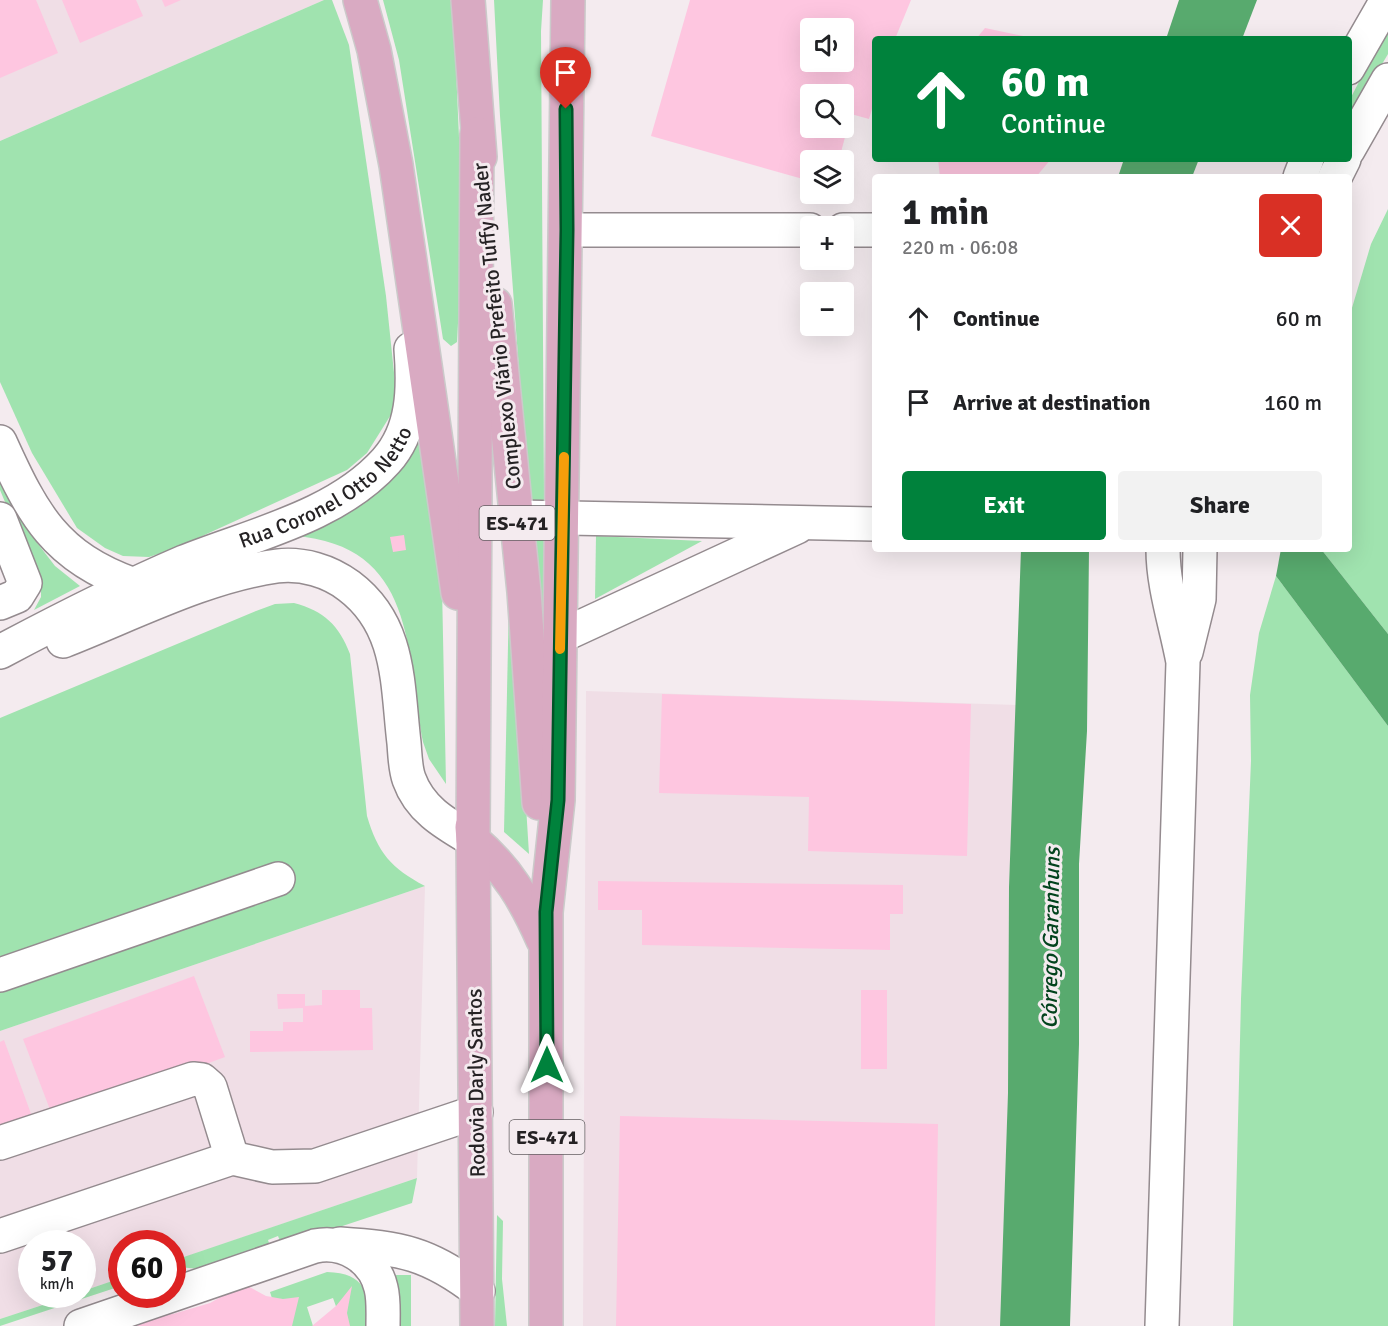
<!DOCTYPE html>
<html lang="en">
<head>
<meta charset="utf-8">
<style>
	body { margin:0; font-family:Signika,sans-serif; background:#f2f2f2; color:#202124; height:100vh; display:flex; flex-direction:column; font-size:22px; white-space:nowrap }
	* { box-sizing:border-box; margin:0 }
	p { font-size:20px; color:#757577 }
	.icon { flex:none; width:33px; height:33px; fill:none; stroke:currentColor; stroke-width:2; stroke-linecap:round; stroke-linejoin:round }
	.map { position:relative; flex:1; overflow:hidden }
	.panel { position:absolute; left:872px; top:174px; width:480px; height:378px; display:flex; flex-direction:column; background:#fff; border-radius:6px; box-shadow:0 6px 24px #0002 }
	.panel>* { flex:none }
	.top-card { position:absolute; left:872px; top:36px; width:480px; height:126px; border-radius:6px; box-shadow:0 6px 24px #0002; background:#00823c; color:#fff; overflow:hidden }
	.buttons { position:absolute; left:800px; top:18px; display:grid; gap:12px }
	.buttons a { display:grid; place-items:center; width:54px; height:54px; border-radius:6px; background:#fff; box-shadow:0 6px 24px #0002; font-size:30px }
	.speed { position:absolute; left:18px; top:1230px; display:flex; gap:12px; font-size:30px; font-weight:700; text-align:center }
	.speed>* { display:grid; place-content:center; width:78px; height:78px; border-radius:50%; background:#fff; box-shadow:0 6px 24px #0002; line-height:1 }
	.speed small { font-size:15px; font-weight:400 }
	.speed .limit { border:9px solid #d22; background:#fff; color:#111 }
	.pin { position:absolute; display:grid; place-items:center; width:51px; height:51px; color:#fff; margin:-62px -26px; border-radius:50% 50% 50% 0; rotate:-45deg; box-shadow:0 0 6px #0007 }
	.pin .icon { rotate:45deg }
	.me { position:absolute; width:66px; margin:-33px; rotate:0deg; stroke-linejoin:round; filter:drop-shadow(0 0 4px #0008) }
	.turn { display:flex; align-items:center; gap:21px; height:126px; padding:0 30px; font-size:27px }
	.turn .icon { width:78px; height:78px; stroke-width:2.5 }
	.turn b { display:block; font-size:42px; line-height:51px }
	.round { display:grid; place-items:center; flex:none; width:63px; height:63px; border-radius:6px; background:#f2f2f2 }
	.summary { display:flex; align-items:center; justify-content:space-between; height:102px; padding:0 30px }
	h1 { font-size:36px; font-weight:700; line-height:45px }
	.action { display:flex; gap:12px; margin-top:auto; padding:12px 30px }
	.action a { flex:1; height:69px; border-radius:6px; background:#00823c; color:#fff; font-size:24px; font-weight:700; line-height:69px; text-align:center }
	.action a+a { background:#f2f2f2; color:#202124 }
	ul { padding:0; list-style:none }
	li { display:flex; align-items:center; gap:18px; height:84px; padding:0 30px }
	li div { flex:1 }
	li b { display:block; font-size:22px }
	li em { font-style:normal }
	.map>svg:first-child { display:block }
	.built { fill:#f0dee6 }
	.green { fill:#a0e3af }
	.water { fill:#58aa6e }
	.building { fill:#fec6e0; fill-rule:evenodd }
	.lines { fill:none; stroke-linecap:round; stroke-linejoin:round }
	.minor-casing { stroke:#948b8f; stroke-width:36 }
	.major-casing { stroke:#cbcaca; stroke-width:36 }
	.minor { stroke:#fff; stroke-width:33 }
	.major { stroke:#d9aac2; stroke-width:33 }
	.route-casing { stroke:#005427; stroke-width:15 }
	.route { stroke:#00823c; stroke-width:10 }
	.slow { stroke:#f59e0b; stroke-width:10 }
	.labels { text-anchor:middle; stroke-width:6; stroke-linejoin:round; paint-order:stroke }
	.shield { fill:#f4ebef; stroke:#635e61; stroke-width:1.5 }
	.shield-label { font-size:20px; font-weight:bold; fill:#252224 }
	.street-label { font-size:21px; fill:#252224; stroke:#f4ebef }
	.water-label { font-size:22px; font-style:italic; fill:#02431d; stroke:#f4ebef }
</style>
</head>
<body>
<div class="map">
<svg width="1388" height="1326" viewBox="0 0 1388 1326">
	<rect width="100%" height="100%" fill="#f4ebef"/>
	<g class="built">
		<polygon points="0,0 324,0 0,141"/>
		<polygon points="586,691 1017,705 1009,887 1008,1093 1000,1326 583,1326"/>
		<polygon points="425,886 417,1178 173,1261 172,1244 122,1244 121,1278 83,1291 82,1244 32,1244 32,1294 73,1295 0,1319 0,1031"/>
	</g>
	<g class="green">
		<polygon points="324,0 332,0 349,45 386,296 396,392 392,413 367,453 347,470 176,548 149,557 123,556 105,548 77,528 32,453 0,382 0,141"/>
		<polygon points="383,0 453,0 463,229 457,342 451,346 443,339 399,60"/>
		<polygon points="494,0 543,0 541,31 545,650 540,651 500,116"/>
		<polygon points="1388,26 1388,54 1349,120 1348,103"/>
		<polygon points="1388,209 1388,634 1321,549 1348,549 1349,318 1371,244"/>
		<path d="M421,439L442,587L446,784L429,759L423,742C406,650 416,545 294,536L411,454Z"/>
		<polygon points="3,466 35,540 55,566 80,586 34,610 41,597 41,588 0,490 0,468"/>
		<polygon points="596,536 702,541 595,599"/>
		<polygon points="510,552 529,854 504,832"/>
		<polygon points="1276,576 1388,726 1388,1326 1233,1326 1241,999 1251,761 1250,695 1259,633"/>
		<path d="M294,603C324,611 339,625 350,654L367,816C378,853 391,868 425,886L0,1031V718L256,611L275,604Z"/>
		<polygon points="417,1178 412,1203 282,1246 278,1236 268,1240 271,1249 209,1270 179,1267 173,1269 172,1261"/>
		<polygon points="497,1215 503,1221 502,1279 507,1326 495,1326"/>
		<path d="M327,1272C366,1273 368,1294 375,1326H343L333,1298L307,1307L313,1326H281L270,1292Z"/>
		<polygon points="396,1275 411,1275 411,1326 395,1326"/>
		<polygon points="121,1278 121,1286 0,1326 0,1319 73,1295 82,1294 83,1291"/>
	</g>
	<g class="water">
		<polygon points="1179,0 1257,0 1242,39 1166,39"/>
		<polygon points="1124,159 1199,159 1192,177 1118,177"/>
		<polygon points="1021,549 1089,549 1087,731 1079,864 1079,1044 1070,1326 1000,1326 1008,1093 1009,887"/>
		<polygon points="1281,549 1321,549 1388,634 1388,726 1276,576"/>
	</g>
	<g class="building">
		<polygon points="0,0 36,0 58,53 0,78"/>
		<polygon points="62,0 136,0 143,16 80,43"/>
		<polygon points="162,0 181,0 165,7"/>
		<path d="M690,0H911L895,39H874V102L869,119L851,114L839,160H810V181L651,136ZM810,28H843V62H810ZM810,94H843V128H810Z"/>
		<polygon points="985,28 1033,38 1033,39 976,39"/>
		<polygon points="938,159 1051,159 1036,177 940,177"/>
		<polygon points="404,535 406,550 393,552 390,537"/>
		<polygon points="662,694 971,704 967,856 808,851 809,797 659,793"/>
		<polygon points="598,881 903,885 903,914 890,914 890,950 642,945 642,910 598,910"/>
		<polygon points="194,976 225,1057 54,1120 23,1039"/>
		<polygon points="322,990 360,990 360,1008 372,1008 373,1050 250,1052 250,1031 283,1031 283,1022 303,1022 303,1008 278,1009 277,994 305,994 305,1006 322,1005"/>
		<rect x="861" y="990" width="26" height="79"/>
		<polygon points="4,1040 34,1122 0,1135 0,1042"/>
		<polygon points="620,1116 938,1124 935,1326 616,1326"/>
		<polygon points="244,1284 266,1296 283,1299 299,1297 292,1326 137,1326 151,1317 173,1314 210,1303"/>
		<polygon points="352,1286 347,1313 350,1326 312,1326 336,1306"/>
	</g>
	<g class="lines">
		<defs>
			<g id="minor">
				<polyline points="1348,68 1387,0"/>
				<polyline points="1348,150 1388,80"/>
				<polyline points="1300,177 1307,159"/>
				<polyline points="1335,177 1344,159"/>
				<polyline points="567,230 810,230"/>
				<polyline points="843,230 874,230"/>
				<path d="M0,442C33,515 55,557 134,585"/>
				<polyline points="516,517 874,524"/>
				<polyline points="0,519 25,583 17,596 0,603"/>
				<polyline points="561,636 797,527"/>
				<path d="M63,641C130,615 207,575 277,566C303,563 329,571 349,586C401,625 397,684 404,743C405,754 405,768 409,779C420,810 446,824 473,840"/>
				<path id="s1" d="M0,652C60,620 121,589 184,562C251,535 336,517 386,461C414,430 414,388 411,349"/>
				<polyline points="1186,652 1199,599 1200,549"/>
				<polyline points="0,975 278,879"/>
				<polyline points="0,1143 193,1079 202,1080 210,1087 232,1158"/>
				<polyline points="0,1236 232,1158 272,1167 315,1166 476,1112"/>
				<path d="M340,1244C400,1248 429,1253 478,1291"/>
				<path d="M81,1326L315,1246C344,1240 374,1258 381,1288C384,1300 383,1313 383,1326"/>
				<path d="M1162,1326L1183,662C1176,624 1163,587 1163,549"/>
			</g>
			<g id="major">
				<polyline points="360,0 374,50 396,165 458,593"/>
				<polyline points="468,0 480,157"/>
				<polyline points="495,304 524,592 539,803"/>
				<path d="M472,827L473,840C507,869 525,899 543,940"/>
				<polyline points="477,1326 473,840 477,134"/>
				<polyline points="546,1326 546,912 558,800 568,0"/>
			</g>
		</defs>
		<use href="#minor" class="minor-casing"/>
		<use href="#major" class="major-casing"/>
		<use href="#minor" class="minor"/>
		<use href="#major" class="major"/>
	</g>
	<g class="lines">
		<defs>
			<polyline id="route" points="547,1065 546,912 558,800 567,230 566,109"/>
		</defs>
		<use href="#route" class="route-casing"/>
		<use href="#route" class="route"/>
		<polyline class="slow" points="560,649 564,457"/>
	</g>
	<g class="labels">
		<g class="shield">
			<rect x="479.5" y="506" width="75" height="34" rx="4.5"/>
			<rect x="509.5" y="1120" width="75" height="34" rx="4.5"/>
		</g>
		<g class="shield-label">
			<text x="517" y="530">ES-471</text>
			<text x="547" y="1144">ES-471</text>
		</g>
		<g class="street-label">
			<text transform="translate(497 326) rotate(-96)" y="7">Complexo Viário Prefeito Tuffy Nader</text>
			<text dy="7" stroke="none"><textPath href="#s1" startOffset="368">Rua Coronel Otto Netto</textPath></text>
			<text transform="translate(476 1083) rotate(-91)" y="7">Rodovia Darly Santos</text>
		</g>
		<g class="water-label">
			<text transform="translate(1050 938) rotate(-89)" y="8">Córrego Garanhuns</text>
		</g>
	</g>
</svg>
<div class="buttons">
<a><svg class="icon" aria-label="sound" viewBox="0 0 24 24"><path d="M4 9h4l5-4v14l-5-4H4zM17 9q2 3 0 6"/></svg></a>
<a><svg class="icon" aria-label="search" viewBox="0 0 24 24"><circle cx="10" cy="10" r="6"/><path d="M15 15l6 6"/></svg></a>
<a><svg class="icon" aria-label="layers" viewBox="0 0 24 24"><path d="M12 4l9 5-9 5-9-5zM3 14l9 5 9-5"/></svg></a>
<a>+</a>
<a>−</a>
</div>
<div class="speed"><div>57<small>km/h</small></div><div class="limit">60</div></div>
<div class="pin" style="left:566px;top:109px;background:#d93025"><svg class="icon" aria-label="arrive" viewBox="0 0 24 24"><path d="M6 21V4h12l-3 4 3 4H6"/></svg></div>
<svg class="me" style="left:547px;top:1065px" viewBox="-20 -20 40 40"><path d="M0-17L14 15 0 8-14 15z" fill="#00823c" stroke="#fff" stroke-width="4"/></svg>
<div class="top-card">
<div class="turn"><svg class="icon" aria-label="ahead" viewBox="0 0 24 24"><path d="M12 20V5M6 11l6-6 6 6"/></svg><div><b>60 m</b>Continue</div></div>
</div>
<section class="panel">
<div class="summary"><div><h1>1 min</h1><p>220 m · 06:08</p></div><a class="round" style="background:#d93025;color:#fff"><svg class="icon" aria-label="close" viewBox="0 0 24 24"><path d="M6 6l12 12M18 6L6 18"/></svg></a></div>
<ul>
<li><svg class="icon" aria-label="ahead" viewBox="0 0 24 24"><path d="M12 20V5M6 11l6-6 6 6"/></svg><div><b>Continue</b></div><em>60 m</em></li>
<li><svg class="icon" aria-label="arrive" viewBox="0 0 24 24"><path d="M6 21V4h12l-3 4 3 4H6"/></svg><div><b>Arrive at destination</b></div><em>160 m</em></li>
</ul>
<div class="action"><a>Exit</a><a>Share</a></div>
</section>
</div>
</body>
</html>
